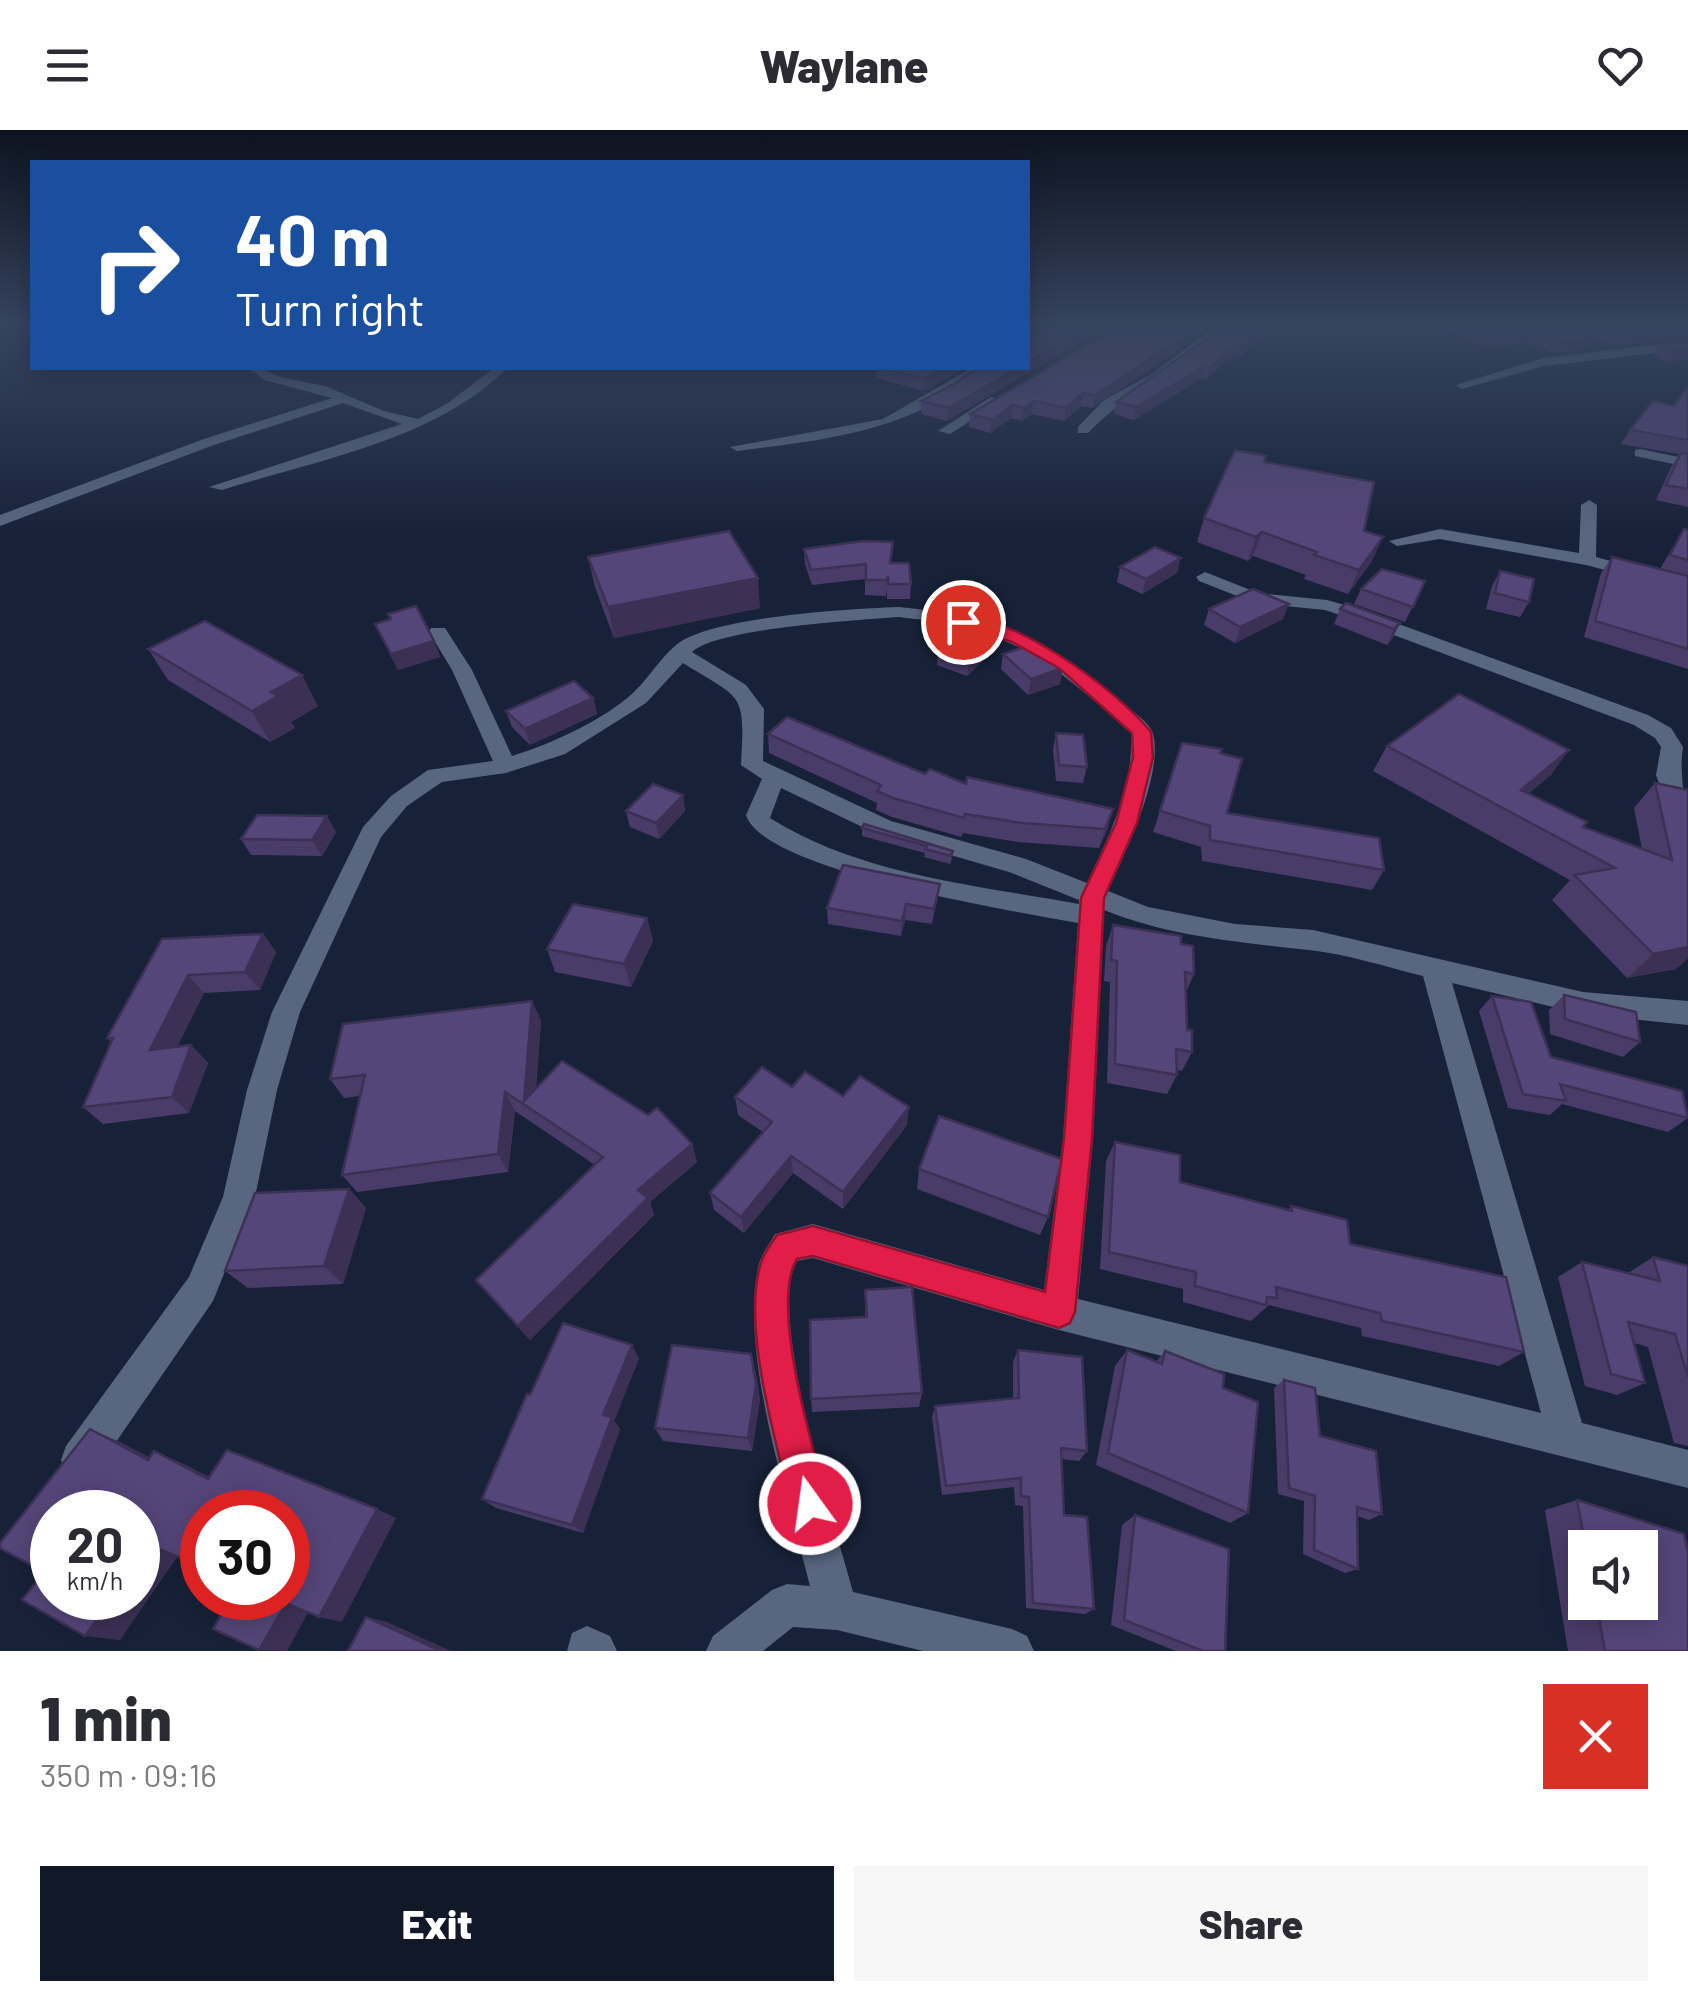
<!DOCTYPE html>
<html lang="en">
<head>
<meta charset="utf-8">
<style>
	body { margin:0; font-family:Barlow,sans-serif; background:#f7f7f7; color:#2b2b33; height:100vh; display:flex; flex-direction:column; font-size:38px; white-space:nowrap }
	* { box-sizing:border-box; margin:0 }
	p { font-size:32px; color:#7c7c81 }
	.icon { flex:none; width:55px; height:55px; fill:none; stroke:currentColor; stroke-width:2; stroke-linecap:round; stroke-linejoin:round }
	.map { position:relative; height:1521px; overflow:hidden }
	.details { display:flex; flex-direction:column; background:#fff; flex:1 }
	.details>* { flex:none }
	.top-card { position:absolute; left:30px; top:30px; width:1000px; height:210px; border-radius:0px; box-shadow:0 5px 25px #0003; background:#1a4fa0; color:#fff; overflow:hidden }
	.fabs { position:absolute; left:1568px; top:1400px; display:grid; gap:20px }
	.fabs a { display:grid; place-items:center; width:90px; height:90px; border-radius:0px; background:#fff; box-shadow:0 5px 25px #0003; font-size:50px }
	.speed { position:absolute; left:30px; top:1360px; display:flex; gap:20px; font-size:50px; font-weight:700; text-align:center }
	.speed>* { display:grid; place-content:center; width:130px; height:130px; border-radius:50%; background:#fff; box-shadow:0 5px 25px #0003; line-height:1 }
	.speed small { font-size:25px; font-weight:400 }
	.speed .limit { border:15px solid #d22; background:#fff; color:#111 }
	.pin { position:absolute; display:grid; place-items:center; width:85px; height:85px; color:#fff; margin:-42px; border:5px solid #fff; border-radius:50%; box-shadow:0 2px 10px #0007 }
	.me { position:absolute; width:110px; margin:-55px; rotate:346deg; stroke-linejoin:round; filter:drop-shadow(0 0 8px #0008) }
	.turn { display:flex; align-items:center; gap:35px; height:210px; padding:0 40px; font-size:45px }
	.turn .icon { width:130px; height:130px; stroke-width:2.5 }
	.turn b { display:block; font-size:70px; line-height:85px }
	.round { display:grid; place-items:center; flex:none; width:105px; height:105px; border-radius:0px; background:#f7f7f7 }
	.headline { display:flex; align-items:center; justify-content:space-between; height:170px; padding:0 40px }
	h1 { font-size:60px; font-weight:800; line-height:75px }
	.primary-button { display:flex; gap:20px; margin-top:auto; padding:20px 40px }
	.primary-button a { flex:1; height:115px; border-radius:0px; background:#111827; color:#fff; font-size:40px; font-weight:800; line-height:115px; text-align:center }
	.primary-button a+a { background:#f7f7f7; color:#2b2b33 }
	header { display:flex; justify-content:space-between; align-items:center; height:130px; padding:0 40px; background:#fff; font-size:45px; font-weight:800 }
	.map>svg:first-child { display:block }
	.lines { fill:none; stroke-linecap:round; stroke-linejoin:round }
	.street { fill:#586680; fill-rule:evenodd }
	.wall { fill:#493c68; fill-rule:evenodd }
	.shaded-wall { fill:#3c3155 }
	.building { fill:#554679; stroke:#3c3155; stroke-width:2.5 }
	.route { fill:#e11d48; stroke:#92132f; stroke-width:2.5 }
</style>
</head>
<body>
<header><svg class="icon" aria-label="menu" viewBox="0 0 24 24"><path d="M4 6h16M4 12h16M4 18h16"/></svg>Waylane<svg class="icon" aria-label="heart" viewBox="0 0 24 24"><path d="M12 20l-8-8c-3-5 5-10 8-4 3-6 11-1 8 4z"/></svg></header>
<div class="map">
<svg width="1688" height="1521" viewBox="0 0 1688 1521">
	<rect width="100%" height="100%" fill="#172238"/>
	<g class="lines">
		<g class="street">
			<polygon points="1092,193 1114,193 1153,204 1147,207"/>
			<path d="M1220,193H1234C1189,235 1130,259 1088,303H1078V297L1104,270L1152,244Z"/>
			<polygon points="1688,211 1688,219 1544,236 1462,259 1456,255 1543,228"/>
			<path d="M248,238H261L280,247L325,256L384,281L418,289L448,273L494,238H507C436,310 317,330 222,360L209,357L402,294L343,273L211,316L0,396V385L201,310L332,268L264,250Z"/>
			<path d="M970,239L980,242C910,302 824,310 737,321L730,317L883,289Z"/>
			<polygon points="991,267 1003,270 950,304 938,301"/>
			<polygon points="1640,319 1688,329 1688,337 1635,326 1635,320"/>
			<polygon points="1589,370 1597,375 1596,427 1688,452 1688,462 1586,435 1440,409 1397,416 1389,411 1440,399 1579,423 1581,375"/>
			<path d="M1205,442L1258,463L1327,470L1355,478L1648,585L1671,598L1683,617C1678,648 1688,675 1688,707L1676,699L1656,645L1661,617L1655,608L1634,595L1343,486L1325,480L1255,473L1199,451L1196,447Z"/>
			<path d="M899,477C999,487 1043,505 1118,570C1128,578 1147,590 1152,601C1166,640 1124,725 1108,761L1148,777L1235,794L1313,800L1583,862L1688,871V895L1583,884L1452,853L1582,1293L1688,1320V1358L1059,1200L813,1128L797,1131C766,1183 836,1399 853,1462L1012,1499L1027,1506L1034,1521H923L837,1500L793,1497L763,1521H706L713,1506L772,1460L787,1454L810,1456C788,1368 740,1226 758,1138C760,1126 769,1115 775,1104L813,1094L1044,1160L1063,1009L1078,793C1019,782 763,741 746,685L762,649L741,635C745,561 744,571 683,533L646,573L565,624L506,643L442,652L407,676L381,707L300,882L277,960L255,1067L213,1171L94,1344L80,1349L66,1344L61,1330L66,1316L189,1147L223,1067L247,960L272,882L363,697L391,666L428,640L493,631L452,540L429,502L431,498H445L472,540L512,626C551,614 604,590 634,562C651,546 666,518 687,508C732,486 847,479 899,477ZM899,487C1016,500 1046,528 1131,603C1134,657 1109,706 1087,753L1026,729L891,691L763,631L764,579L746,555L692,522C717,498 860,490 899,487ZM781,658L875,703L1009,742L1079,770V774C976,755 860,745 770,688ZM1104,780C1171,807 1239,812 1309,820C1347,824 1386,837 1423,846L1541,1283L1078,1169L1093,1009Z"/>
			<polygon points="587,1496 610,1506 617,1521 567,1521 572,1503"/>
		</g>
	</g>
	<g class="wall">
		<polygon points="1135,193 1214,193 1196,207"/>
		<polygon points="1444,193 1561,193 1585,220 1552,223 1530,213 1485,217 1442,198"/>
		<polygon points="1563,193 1688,193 1614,216"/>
		<polygon points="1103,198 947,291 921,284 921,271 956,253 976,238 974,238 1028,238"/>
		<polygon points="1267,198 1242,226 1231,227 1206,249 1202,248 1134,290 1114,284 1116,272 1222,199"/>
		<polygon points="1688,212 1688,229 1668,232 1654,227 1661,215"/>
		<polygon points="1181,218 1093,278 1081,276 1064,291 1032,284 1022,291 1011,288 990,303 969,297 970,284"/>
		<polygon points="877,238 965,238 924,261 876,248"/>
		<polygon points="1688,256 1688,377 1656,370 1671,337 1679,324 1621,314 1630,300 1674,276"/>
		<polygon points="1264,332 1364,401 1372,431 1348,464 1304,449 1306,445 1253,426 1248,431 1197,412 1204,388"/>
		<polygon points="1684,399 1688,400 1688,539 1584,507 1601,443 1612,427 1660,439"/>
		<polygon points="804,419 891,433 911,454 910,469 887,469 887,461 886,466 865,465 865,449 812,455 805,434"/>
		<polygon points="588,427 760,478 614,508 595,457"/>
		<polygon points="1120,437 1177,443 1142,464 1117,452"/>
		<polygon points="1500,441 1529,472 1520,487 1486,479 1492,456"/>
		<polygon points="1425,451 1405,492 1354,474 1361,459"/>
		<polygon points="1209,479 1283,489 1235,513 1204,495"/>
		<polygon points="1340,479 1400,493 1392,509 1387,515 1334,494"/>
		<polygon points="391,490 434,511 440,527 398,540 375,494"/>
		<polygon points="148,519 318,576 291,592 295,598 270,612 168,550"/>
		<polygon points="938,519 987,527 967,546 937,535"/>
		<polygon points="1003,524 1060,554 1028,565 1001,539"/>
		<polygon points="593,568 597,584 530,615 512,597 506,581"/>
		<polygon points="1056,603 1087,637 1083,653 1056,651 1053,619"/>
		<polygon points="768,604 966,654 1108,698 1099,718 1018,712 963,703 961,707 892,687 876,680 877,673 769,623"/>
		<polygon points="1182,613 1220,623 1227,683 1384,740 1372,760 1202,731 1201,717 1153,702"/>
		<polygon points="1387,616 1551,645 1529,663 1583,697 1642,719 1634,678 1655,653 1688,660 1688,828 1676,839 1627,848 1552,770 1570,750 1373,641"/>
		<polygon points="683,665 685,681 659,709 630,697 626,681"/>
		<polygon points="862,698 953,721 952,729 950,734 924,727 925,723 862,706"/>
		<polygon points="336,702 322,726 251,725 241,709"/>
		<polygon points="940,754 932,794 905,790 901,806 828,794 827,778"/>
		<polygon points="647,788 653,811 631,857 555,842 547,819"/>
		<polygon points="1113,795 1181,814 1194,844 1186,862 1187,900 1192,922 1182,941 1176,940 1177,945 1167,964 1107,953 1110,852 1104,851 1106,816"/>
		<polygon points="263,804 276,822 260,860 204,863 177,917 191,915 208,933 189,983 103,994 83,977 111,912 107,908 162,809"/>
		<polygon points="1564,865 1640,912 1623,927 1550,904 1549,880"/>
		<polygon points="1492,866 1551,927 1688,988 1668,1002 1562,974 1550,985 1508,978 1479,881"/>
		<polygon points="532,871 541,891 536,959 692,1014 697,1032 650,1072 654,1085 530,1210 476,1150 595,1035 515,981 508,1042 357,1062 342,1045 360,966 344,968 330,949"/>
		<polygon points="792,957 843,966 907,995 843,1079 793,1043 744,1103 714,1080 710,1063 763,1002 738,985 735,967"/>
		<polygon points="1115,1012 1180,1052 1288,1080 1291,1076 1350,1114 1524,1222 1499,1236 1362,1206 1361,1198 1269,1175 1251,1191 1183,1172 1183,1159 1100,1139 1106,1031"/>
		<polygon points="919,1039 1048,1087 1040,1105 917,1059"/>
		<polygon points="349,1059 366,1078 343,1154 248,1158 225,1141"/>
		<polygon points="1653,1127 1688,1136 1688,1316 1674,1313 1648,1217 1634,1213 1645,1253 1617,1265 1585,1256 1558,1147 1582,1132 1628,1143"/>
		<polygon points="865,1160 922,1263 919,1277 812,1282 811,1269 865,1187"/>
		<polygon points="1018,1220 1087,1321 1079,1331 1062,1329 1064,1385 1094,1479 1085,1484 1026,1478 1023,1376 1015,1375 1014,1357 942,1365 932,1287 935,1276 1013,1268 1013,1232"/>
		<polygon points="1127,1220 1156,1232 1165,1221 1223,1258 1248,1383 1230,1393 1096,1335 1115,1236"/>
		<polygon points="639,1228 614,1291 620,1299 583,1403 496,1378 482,1369"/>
		<polygon points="755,1239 760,1269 752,1321 663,1311 655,1298"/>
		<polygon points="1284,1250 1320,1306 1382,1384 1369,1390 1357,1386 1358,1439 1345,1443 1303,1424 1304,1371 1278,1364 1274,1258"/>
		<path d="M1577,1370L1688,1521H1568L1545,1380ZM1585,1418L1640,1472H1585Z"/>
		<polygon points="1135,1385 1225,1521 1176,1521 1111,1495 1122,1395"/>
	</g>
	<g class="shaded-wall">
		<polygon points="1094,193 1104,193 1103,198 947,291 948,278 1018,238 1028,238 1028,232"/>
		<polygon points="1202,193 1214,193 1196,207 1199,195"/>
		<polygon points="1265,193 1269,193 1267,198 1242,226 1231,227 1206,249 1210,237 1235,215"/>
		<polygon points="1688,198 1688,208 1614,216 1620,204"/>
		<polygon points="1536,201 1530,213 1485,217 1490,206"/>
		<polygon points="1184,206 1181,218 1093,278 1095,265"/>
		<polygon points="1591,208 1585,220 1552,223 1558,211"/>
		<polygon points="1688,218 1688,229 1668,232 1675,220"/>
		<polygon points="1205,236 1202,248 1134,290 1136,277"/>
		<polygon points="945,238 965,238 924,261 924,249"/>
		<polygon points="1083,263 1081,276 1064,291 1066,278"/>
		<polygon points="1034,271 1032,284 1022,291 1024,278"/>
		<polygon points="1012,275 1011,288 990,303 992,290"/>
		<polygon points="1262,402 1253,426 1248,431 1256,407"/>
		<polygon points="1383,407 1372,431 1348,464 1359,440"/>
		<polygon points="1181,428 1177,443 1142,464 1146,449"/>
		<polygon points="758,448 760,478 614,508 608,477"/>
		<polygon points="1289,474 1283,489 1235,513 1240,497"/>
		<polygon points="1400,493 1392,509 1387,515 1394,499"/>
		<polygon points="434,511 440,527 398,540 391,524"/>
		<polygon points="989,512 987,527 967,546 969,531"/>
		<polygon points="1063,538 1060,554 1028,565 1031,549"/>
		<polygon points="302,545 318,576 291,592 295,598 270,612 252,581 271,562"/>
		<polygon points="593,568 597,584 530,615 525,599"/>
		<polygon points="1569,620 1551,645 1508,680 1521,660"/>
		<polygon points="683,665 685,681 659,709 656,693"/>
		<polygon points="1113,679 1108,698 1099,718 1105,699"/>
		<polygon points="327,686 336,702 322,726 312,710"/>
		<polygon points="906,774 905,790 901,806 902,791"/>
		<polygon points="647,788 653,811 631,857 624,834"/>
		<polygon points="263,804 276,822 260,860 245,842"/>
		<polygon points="1688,817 1688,828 1676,839 1627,848 1653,824"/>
		<polygon points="188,845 204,863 167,937 150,920"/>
		<polygon points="532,871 541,891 534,982 524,971"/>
		<polygon points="191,915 208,933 189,983 172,967"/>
		<polygon points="505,962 515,981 508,1042 498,1024"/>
		<polygon points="909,977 907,995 843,1079 843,1062"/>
		<polygon points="692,1014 697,1032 650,1072 654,1085 530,1210 518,1196 638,1060"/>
		<polygon points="791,1026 793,1043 744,1103 741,1087"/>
		<polygon points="349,1059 366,1078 343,1154 324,1136"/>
		<polygon points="632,1215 639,1228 614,1291 620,1299 583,1403 572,1395 603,1285"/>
		<polygon points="751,1224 760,1269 752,1321 748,1308"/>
		<polygon points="90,1299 120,1312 176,1341 148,1330"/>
		<polygon points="154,1321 182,1333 235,1360 208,1349"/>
		<polygon points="377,1379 396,1388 342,1492 319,1487"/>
		<polygon points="150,1415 180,1423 120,1510 85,1506 112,1468 138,1468 138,1432"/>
		<polygon points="286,1473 310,1479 287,1521 259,1520"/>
		<polygon points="366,1487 387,1492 451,1521 441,1521"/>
	</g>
	<g class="building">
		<polygon points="1028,193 1094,193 1028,232"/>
		<polygon points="1124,193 1184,206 1095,265 1083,263 1066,278 1034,271 1024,278 1012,275 992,290 970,284"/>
		<polygon points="1229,193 1265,193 1246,214 1235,215 1210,237 1205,236 1136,277 1116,272"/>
		<polygon points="1462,193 1561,193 1591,208 1558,211 1536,201 1490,206"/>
		<polygon points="1594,193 1688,193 1688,198 1620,204"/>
		<polygon points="1688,212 1688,218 1675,220 1661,215"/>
		<polygon points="883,238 945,238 924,249"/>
		<polygon points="977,238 1018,238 948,278 921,271 956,253"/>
		<polygon points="1688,256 1688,310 1630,300 1653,271 1674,276"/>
		<polygon points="1235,320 1266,326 1264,332 1374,352 1364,401 1383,407 1359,440 1314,425 1317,422 1262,402 1256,407 1204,388"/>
		<polygon points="1681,323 1688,324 1688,359 1666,355"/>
		<polygon points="1684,399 1688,400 1688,430 1670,425"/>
		<polygon points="729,401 758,448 608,477 588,427"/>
		<polygon points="863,411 893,412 890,433 909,433 911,454 888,454 888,446 887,450 866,450 866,434 811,440 804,419"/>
		<polygon points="1155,417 1181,428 1146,449 1120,437"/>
		<polygon points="1612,427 1688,446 1688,519 1595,491"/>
		<polygon points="1382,439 1425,451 1413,477 1361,459"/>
		<polygon points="1500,441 1534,449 1529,472 1495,463"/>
		<polygon points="1253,459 1289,474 1240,497 1209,479"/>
		<polygon points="1346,473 1400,493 1394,499 1340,479"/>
		<polygon points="416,476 434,511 391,524 375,494 391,489 388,484"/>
		<polygon points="205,491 302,545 271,562 278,566 252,581 148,519"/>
		<polygon points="959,500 989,512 969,531 938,519"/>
		<polygon points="1034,514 1063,538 1031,549 1003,524"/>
		<polygon points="574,551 593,568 525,599 506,581"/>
		<polygon points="1459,564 1569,620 1521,660 1587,692 1583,697 1672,730 1655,653 1688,660 1688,817 1653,824 1574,745 1615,738 1387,616"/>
		<polygon points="787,587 925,644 930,639 966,654 967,647 1113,679 1105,699 1022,693 965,684 964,688 893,668 877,661 881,655 768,604"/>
		<polygon points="1056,603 1083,605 1087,637 1059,635"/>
		<polygon points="1182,613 1222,619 1220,623 1242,629 1227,683 1379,708 1384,740 1210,710 1210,696 1160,681"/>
		<polygon points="653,654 683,665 656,693 626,681"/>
		<polygon points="257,685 327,686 312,710 241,709"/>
		<polygon points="864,694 953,721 951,726 925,719 927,716 862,698"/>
		<polygon points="843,735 940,754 934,779 906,774 902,791 827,778"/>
		<polygon points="573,774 647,788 624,834 547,819"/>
		<polygon points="1113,795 1181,806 1181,814 1193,816 1194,844 1185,842 1187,900 1192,900 1192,922 1176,919 1177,945 1115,934 1117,831 1111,830"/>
		<polygon points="263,804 245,842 188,845 150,920 191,915 172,967 83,977 113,908 107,908 162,809"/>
		<polygon points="1564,865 1636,882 1640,912 1565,889"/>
		<polygon points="1492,866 1531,872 1551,927 1682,961 1688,988 1560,954 1566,971 1523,964"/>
		<polygon points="532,871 524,971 562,931 648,985 657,978 692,1014 638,1060 648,1068 518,1196 476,1150 603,1027 505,962 498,1024 342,1045 365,945 330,949 343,894"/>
		<polygon points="762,937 792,957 805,942 843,966 860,946 909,977 843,1062 791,1026 741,1087 710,1063 772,992 735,967"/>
		<polygon points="939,986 1062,1029 1048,1087 919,1039"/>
		<polygon points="1115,1012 1180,1025 1180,1052 1292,1081 1291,1076 1347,1090 1350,1114 1506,1147 1524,1222 1382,1191 1380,1183 1276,1157 1277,1168 1267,1167 1266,1175 1195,1156 1196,1142 1109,1122"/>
		<polygon points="349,1059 324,1136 225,1141 255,1063"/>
		<polygon points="1653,1127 1688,1136 1688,1247 1675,1204 1628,1192 1645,1253 1611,1244 1582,1132 1660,1151"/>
		<polygon points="912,1157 922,1263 811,1269 810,1190 867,1187 865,1160"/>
		<polygon points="563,1193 632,1215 603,1285 612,1287 572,1395 482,1369 527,1264 530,1265"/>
		<polygon points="672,1215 751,1224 756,1254 748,1308 655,1298"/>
		<polygon points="1018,1220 1082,1227 1087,1321 1061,1318 1064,1385 1087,1387 1094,1479 1033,1473 1029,1367 1021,1366 1021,1348 946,1356 935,1276 1019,1268"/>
		<polygon points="1127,1220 1162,1234 1165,1221 1224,1244 1223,1258 1258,1272 1248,1383 1108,1323"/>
		<polygon points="1284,1250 1315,1258 1320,1306 1376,1321 1382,1384 1357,1377 1358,1439 1314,1420 1315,1366 1289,1358"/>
		<polygon points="90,1299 148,1330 154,1321 208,1349 227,1320 377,1379 319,1487 286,1473 259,1520 213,1499 231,1468 288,1468 288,1382 202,1382 202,1437 150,1415 138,1432 138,1382 52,1382 52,1468 112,1468 85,1506 22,1470 44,1442 0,1418 0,1413"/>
		<polygon points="1577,1370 1684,1404 1688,1422 1688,1521 1605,1521 1596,1472 1640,1472 1640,1418 1586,1418"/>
		<polygon points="1135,1385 1229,1419 1225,1521 1203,1521 1124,1490"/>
		<polygon points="366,1487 441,1521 348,1521"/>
	</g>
	<linearGradient id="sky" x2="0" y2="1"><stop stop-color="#0d131f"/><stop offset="0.48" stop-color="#36445e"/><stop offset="1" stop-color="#36445e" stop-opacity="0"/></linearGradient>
	<rect width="1688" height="406" fill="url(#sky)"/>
	<path class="route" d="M957,488C1011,481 1118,561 1151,602L1153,627L1137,693L1104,768L1092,1009L1075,1182L1070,1193L1059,1198L813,1126L797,1129C769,1175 814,1322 828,1374L822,1387L810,1392L797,1387L791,1374C776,1311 741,1195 761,1133C764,1123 771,1114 777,1105L813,1096L1045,1162L1064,1009L1081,768L1116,693L1133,627L1132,603L1059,538L1012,512L957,495Z"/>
</svg>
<div class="fabs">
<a><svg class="icon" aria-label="sound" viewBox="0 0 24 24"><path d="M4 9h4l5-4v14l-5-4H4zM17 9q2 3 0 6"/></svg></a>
</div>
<div class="speed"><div>20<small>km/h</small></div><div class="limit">30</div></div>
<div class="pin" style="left:963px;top:492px;background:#d93025"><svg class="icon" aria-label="arrive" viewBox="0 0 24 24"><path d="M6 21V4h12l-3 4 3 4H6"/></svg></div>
<svg class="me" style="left:810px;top:1374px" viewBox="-20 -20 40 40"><circle r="17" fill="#e11d48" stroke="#fff" stroke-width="3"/><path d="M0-11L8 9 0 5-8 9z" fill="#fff"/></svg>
<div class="top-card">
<div class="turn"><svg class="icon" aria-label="right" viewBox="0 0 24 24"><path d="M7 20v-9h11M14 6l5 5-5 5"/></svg><div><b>40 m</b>Turn right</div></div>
</div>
</div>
<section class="details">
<div class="headline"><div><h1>1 min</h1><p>350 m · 09:16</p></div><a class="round" style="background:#d93025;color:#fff"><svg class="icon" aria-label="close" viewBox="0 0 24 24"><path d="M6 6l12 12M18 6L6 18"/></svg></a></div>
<div class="primary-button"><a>Exit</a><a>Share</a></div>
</section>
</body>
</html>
